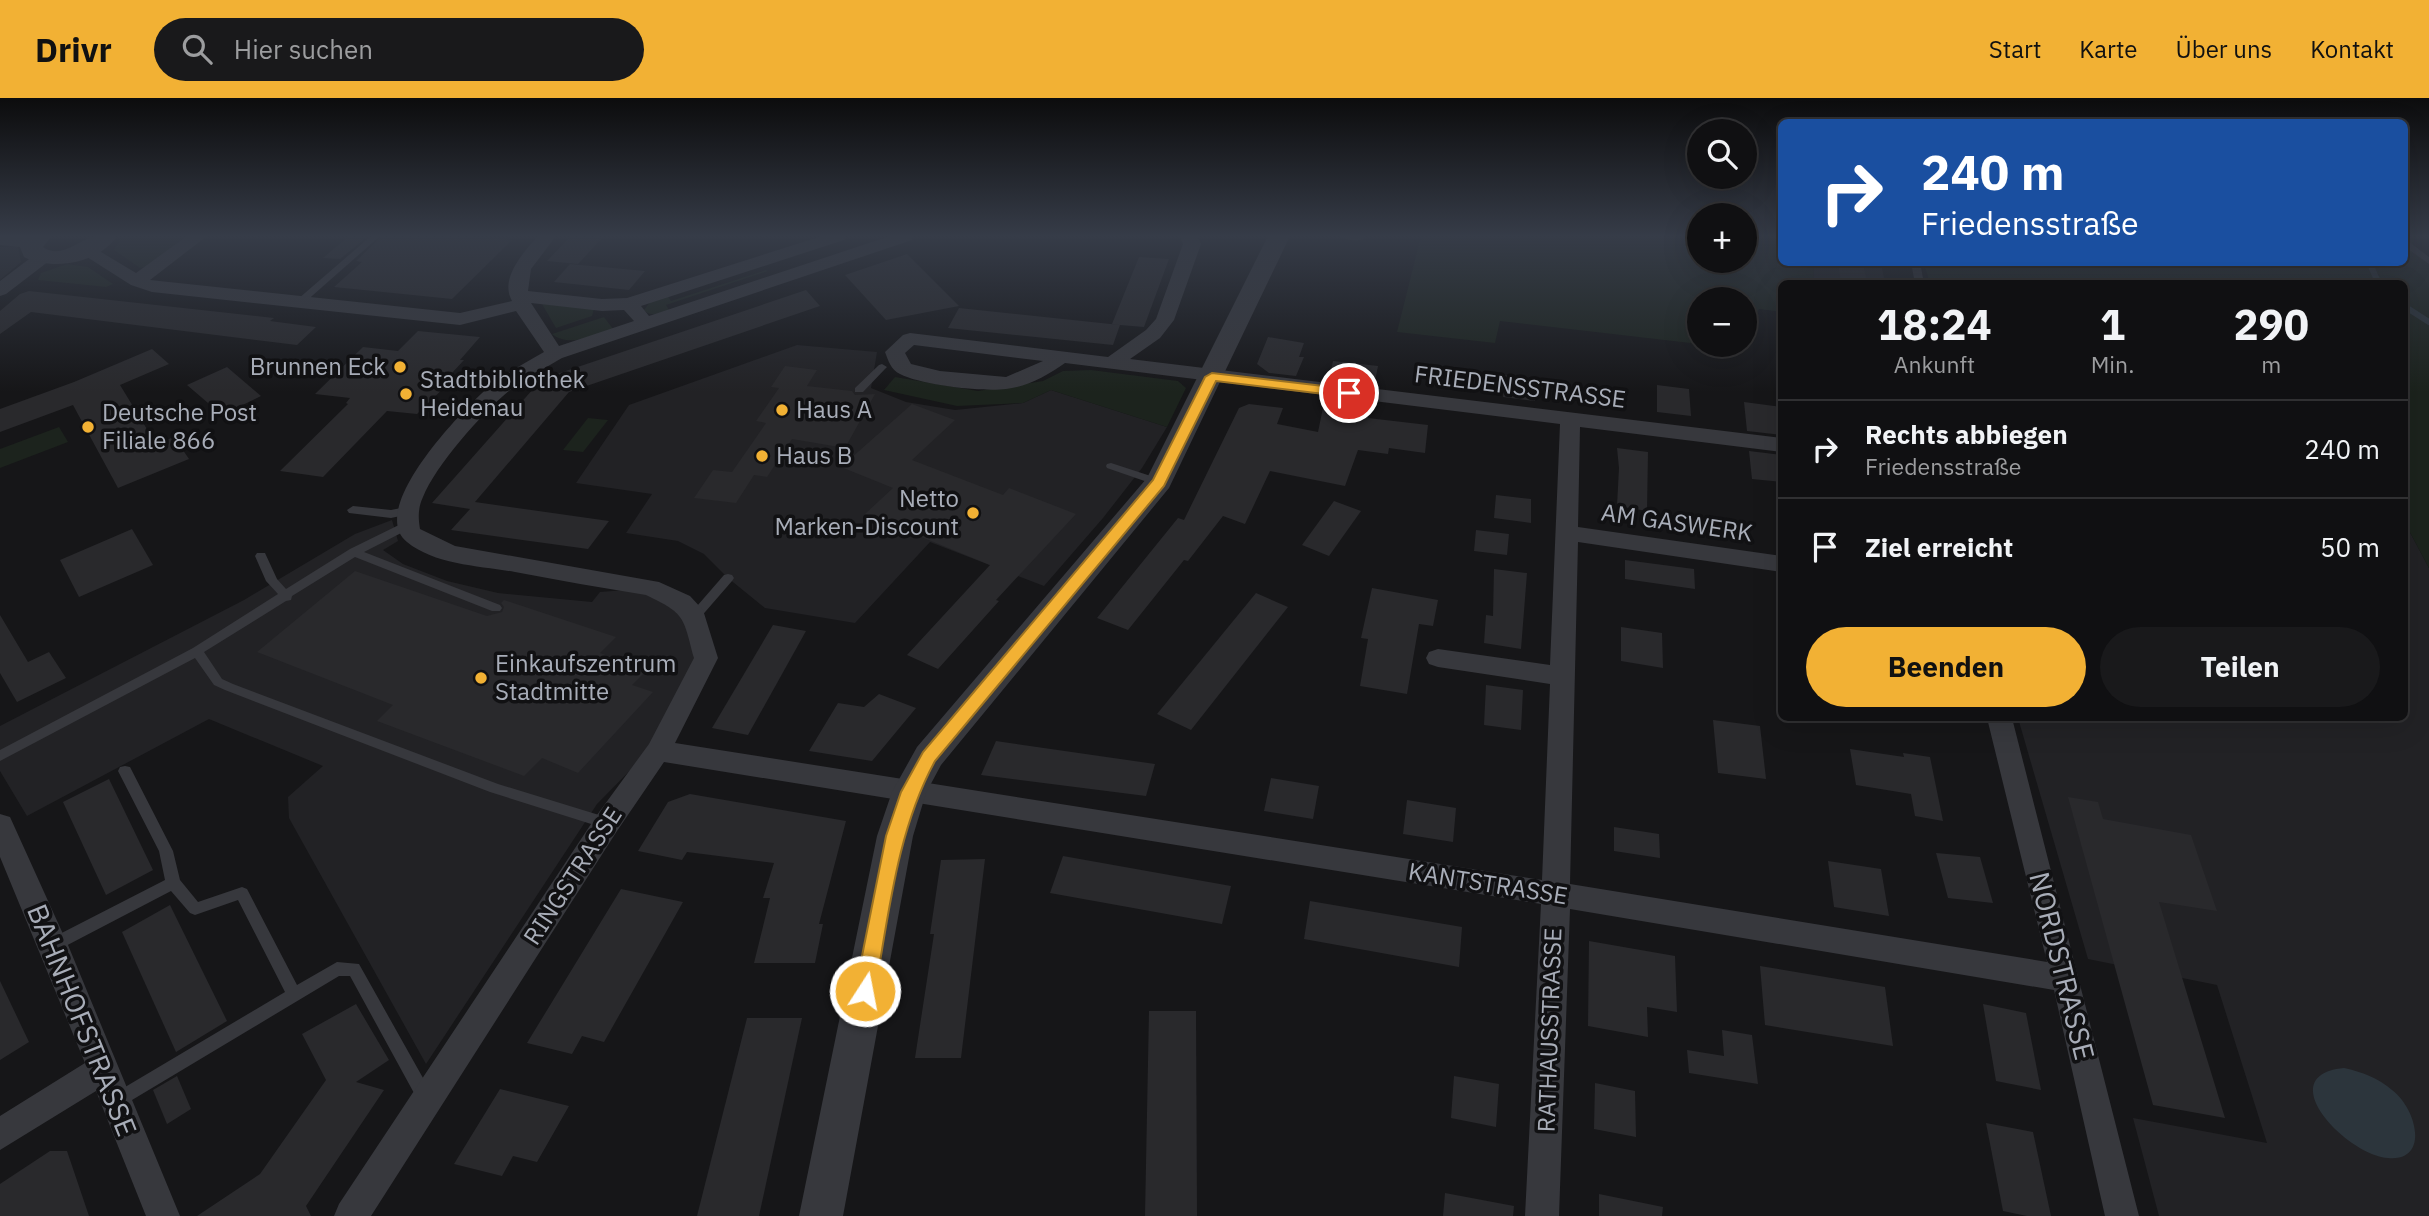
<!DOCTYPE html>
<html lang="de">
<head>
<meta charset="utf-8">
<style>
	body { margin:0; font-family:"IBM Plex Sans",sans-serif; background:#19191b; color:#f1f3f6; height:100vh; display:flex; flex-direction:column; font-size:26px; white-space:nowrap }
	* { box-sizing:border-box; margin:0 }
	p { font-size:23px; color:#9c9d9f }
	.icon { flex:none; width:38px; height:38px; fill:none; stroke:currentColor; stroke-width:2; stroke-linecap:round; stroke-linejoin:round }
	.map { position:relative; flex:1; overflow:hidden }
	.panel { position:absolute; left:1778px; top:182px; width:630px; height:441px; display:flex; flex-direction:column; background:#101012; border-radius:10px; box-shadow:0 7px 28px #0002,0 0 0 2px #303032 }
	.panel>* { flex:none }
	.top-card { position:absolute; left:1778px; top:21px; width:630px; height:147px; border-radius:10px; box-shadow:0 7px 28px #0002,0 0 0 2px #303032; background:#1a4fa0; color:#fff; overflow:hidden }
	.controls { position:absolute; left:1687px; top:21px; display:grid; gap:14px }
	.controls a { display:grid; place-items:center; width:70px; height:70px; border-radius:50%; background:#101012; box-shadow:0 7px 28px #0002,0 0 0 2px #303032; font-size:35px }
	.pin { position:absolute; display:grid; place-items:center; width:60px; height:60px; color:#fff; margin:-30px; border:4px solid #fff; border-radius:50%; box-shadow:0 2px 7px #0007 }
	.me { position:absolute; width:77px; margin:-38px; rotate:11deg; stroke-linejoin:round; filter:drop-shadow(0 0 5px #0008) }
	.turn { display:flex; align-items:center; gap:24px; height:147px; padding:0 28px; font-size:32px }
	.turn .icon { width:91px; height:91px; stroke-width:2.5 }
	.turn b { display:block; font-size:49px; line-height:60px }
	.eta { display:flex; justify-content:space-evenly; align-items:center; height:119px; text-align:center }
	.eta b { font-size:42px; font-weight:700; line-height:49px }
	.primary-button { display:flex; gap:14px; margin-top:auto; padding:14px 28px }
	.primary-button a { flex:1; height:80px; border-radius:42px; background:#f2b134; color:#111; font-size:28px; font-weight:700; line-height:80px; text-align:center }
	.primary-button a+a { background:#19191b; color:#f1f3f6 }
	ul { padding:0; list-style:none }
	li { display:flex; align-items:center; gap:21px; height:98px; padding:0 28px; border-top:2px solid #303032 }
	li div { flex:1 }
	li b { display:block; font-size:26px }
	li em { font-style:normal }
	header { display:flex; align-items:center; gap:42px; box-sizing:border-box; height:98px; padding:0 35px; background:#f2b134; color:#111 }
	header strong { font-size:33px }
	nav { display:flex; gap:38px; margin-inline-start:auto; font-size:24px }
	.search { width:490px; height:63px; background:#19191b; display:flex; align-items:center; gap:18px; box-sizing:border-box; padding:0 24px; border-radius:38px; color:#9c9d9f; font-size:26px }
	.map>svg:first-child { display:block }
	.built { fill:#222225 }
	.green { fill:#1c231d }
	.water { fill:#2c353c }
	.lines { fill:none; stroke-linecap:round; stroke-linejoin:round }
	.stream { stroke:#2c353c; stroke-width:6 }
	.building { fill:#29292c }
	.service { fill:#37383d; fill-rule:evenodd }
	.minor { fill:#37383d; fill-rule:evenodd }
	.tertiary { fill:#37383d; fill-rule:evenodd }
	.route { fill:#f2b134; stroke:#9d7322; stroke-width:2 }
	.poi-dot { fill:#f2b134; stroke:#111113; stroke-width:2.5 }
	.labels { text-anchor:middle; stroke-width:7; stroke-linejoin:round; paint-order:stroke }
	.poi-label { font-size:24px; fill:#a8adb8; stroke:#111113; text-anchor:start }
	.street-label { font-size:24px; fill:#a8adb8; stroke:#111113 }
	.near-street-label { font-size:28px; fill:#a8adb8; stroke:#111113 }
</style>
</head>
<body>
<header>
<strong>Drivr</strong>
<div class="search"><svg class="icon" aria-label="search" viewBox="0 0 24 24"><circle cx="10" cy="10" r="6"/><path d="M15 15l6 6"/></svg>Hier suchen</div>
<nav><a>Start</a><a>Karte</a><a>Über uns</a><a>Kontakt</a></nav>
</header>
<div class="map">
<svg width="2429" height="1118" viewBox="0 0 2429 1118">
	<rect width="100%" height="100%" fill="#161618"/>
	<g class="built">
		<polygon points="18,148 21,164 0,182 0,149"/>
		<polygon points="1814,164 1881,165 1885,185 1813,186"/>
		<polygon points="797,247 877,254 871,290 906,304 955,312 1023,305 1051,292 1167,329 1142,370 1103,420 1044,488 930,444 855,525 765,510 728,480 704,456 678,443 626,435 652,396 576,385 629,307"/>
		<polygon points="392,422 398,443 383,452 403,466 447,483 498,495 592,504 600,494 651,490 682,504 706,560 657,645 597,706 426,966 289,720 288,699 323,668 209,621 27,718 0,673 0,628 244,502 355,436"/>
		<polygon points="2405,425 2429,470 2429,1118 2159,1118 2133,1020 2267,1045 2217,887 2088,861 2018,620 2404,620"/>
	</g>
	<g class="green">
		<polygon points="122,138 192,138 152,167 140,170 114,152"/>
		<polygon points="1421,138 1699,138 1699,163 1745,163 1745,138 1781,138 1782,164 1814,165 1813,185 1782,186 1781,214 1759,211 1745,239 1745,201 1699,201 1699,246 1500,223 1495,245 1397,234"/>
		<polygon points="2405,143 2429,163 2429,470 2405,425 2404,186 1930,186 1924,165 2404,164"/>
		<polygon points="67,166 88,169 113,186 106,189 38,182 41,175"/>
		<path d="M766,172L768,173L666,207L669,212C661,215 650,220 644,212L650,204L667,197L671,203Z"/>
		<polygon points="542,206 594,211 592,218 556,230"/>
		<path d="M604,219L613,231C595,237 569,250 552,236Z"/>
		<polygon points="1091,272 1178,283 1186,290 1167,329 1051,292 1023,305 957,308 884,292 895,279 978,293 1043,283 1063,273"/>
		<polygon points="588,320 608,322 583,354 563,352"/>
		<polygon points="59,329 68,344 0,370 0,351"/>
	</g>
	<path class="water" d="M2344,970C2362,974 2378,980 2392,992C2418,1012 2429,1064 2388,1060C2346,1057 2270,977 2344,970Z"/>
	<g class="lines">
		<g class="stream">
			<polyline points="2369,164 2379,186"/>
			<polyline points="2404,208 2429,224"/>
		</g>
	</g>
	<g class="building">
		<polygon points="349,138 368,138 340,161 323,160"/>
		<polygon points="382,138 474,138 512,142 452,201 334,189 362,164 356,163"/>
		<polygon points="571,138 604,138 578,166 547,163"/>
		<polygon points="907,156 959,208 886,222 845,177"/>
		<polygon points="1139,159 1169,161 1144,229 1120,227 1113,247 948,230 959,210 1120,227 1112,226"/>
		<polygon points="1838,164 1863,164 1867,186 1841,186"/>
		<polygon points="570,166 645,173 629,192 554,184"/>
		<polygon points="806,192 820,208 569,294 475,404 609,423 588,451 451,432 470,411 432,405 542,281"/>
		<polygon points="29,193 274,220 270,223 316,229 297,247 31,214 0,236 0,213 20,196"/>
		<polygon points="418,233 480,239 460,262 464,262 451,276 457,277 417,316 387,313 323,379 280,373 348,306 346,305 350,300 315,296 363,249 398,253"/>
		<polygon points="1268,239 1304,245 1299,259 1304,259 1296,278 1269,275 1257,266"/>
		<polygon points="152,251 169,266 120,287 156,346 174,339 189,361 118,390 73,307 0,334 0,311 74,284"/>
		<polygon points="1333,263 1378,268 1374,288 1329,282"/>
		<polygon points="785,268 817,272 807,288 852,293 855,297 875,296 845,350 792,341 767,379 754,377 736,405 694,400 713,372 732,374 766,325 756,323 779,290 771,289"/>
		<polygon points="227,269 261,298 222,317 187,287"/>
		<polygon points="1505,277 1537,281 1535,303 1503,299"/>
		<polygon points="1657,287 1689,291 1691,318 1657,314"/>
		<polygon points="1325,300 1370,305 1368,320 1428,327 1425,355 1389,350 1388,356 1358,352 1345,388 1270,373 1245,426 1223,418 1188,463 1184,462 1128,532 1097,520 1178,420 1184,422 1239,310 1249,306 1283,310 1277,326 1318,334"/>
		<polygon points="1744,304 1782,309 1782,337 1747,333"/>
		<polygon points="912,306 955,322 912,362 1003,397 1009,390 1076,416 996,502 999,503 938,571 907,557 990,467 865,416 893,390 841,369"/>
		<polygon points="1617,350 1648,354 1647,413 1617,408 1619,370"/>
		<polygon points="1749,353 1782,357 1782,384 1752,381"/>
		<polygon points="1496,397 1531,401 1531,425 1494,420"/>
		<polygon points="1334,403 1361,413 1329,458 1302,447"/>
		<polygon points="132,431 153,467 79,499 60,462"/>
		<polygon points="1476,432 1509,436 1507,457 1474,453"/>
		<polygon points="1625,462 1694,471 1695,491 1625,481"/>
		<polygon points="1494,471 1527,475 1521,551 1484,545 1486,517 1493,518"/>
		<polygon points="355,473 487,518 502,514 504,509 501,505 504,502 616,539 600,555 647,572 632,587 653,594 578,675 542,660 524,678 377,623 393,607 257,554"/>
		<polygon points="1372,490 1438,502 1433,528 1419,526 1407,596 1360,588 1368,541 1361,540"/>
		<polygon points="1256,495 1288,509 1191,632 1157,616"/>
		<polygon points="0,517 28,564 49,554 66,580 17,604 0,575"/>
		<polygon points="773,527 806,533 748,637 712,630"/>
		<polygon points="1621,529 1662,535 1663,570 1621,563"/>
		<polygon points="1486,587 1523,592 1521,632 1484,627"/>
		<polygon points="879,596 916,610 872,663 809,653 838,605 864,609"/>
		<polygon points="1713,622 1760,628 1766,681 1718,675"/>
		<polygon points="996,643 1155,666 1146,698 981,677"/>
		<polygon points="1850,651 1904,659 1903,655 1930,659 1943,723 1915,718 1911,696 1856,687"/>
		<polygon points="1271,680 1319,688 1313,721 1264,713"/>
		<polygon points="109,681 153,772 106,797 63,704"/>
		<polygon points="690,696 846,723 819,826 823,826 815,865 754,865 770,800 763,800 774,765 687,754 682,762 638,753 668,704"/>
		<polygon points="2068,699 2098,704 2103,721 2191,737 2217,813 2159,804 2225,1020 2153,1007"/>
		<polygon points="1407,702 1456,710 1453,744 1403,736"/>
		<polygon points="1614,729 1659,736 1660,760 1614,753"/>
		<polygon points="1936,755 1980,759 1993,805 1948,800"/>
		<polygon points="1063,758 1231,788 1222,826 1050,795"/>
		<polygon points="985,761 961,960 915,960 934,836 930,836 941,762"/>
		<polygon points="1828,763 1881,771 1889,818 1834,809"/>
		<polygon points="621,791 683,804 604,944 582,938 572,956 527,945"/>
		<polygon points="1310,803 1462,829 1459,869 1304,841"/>
		<polygon points="170,807 227,923 176,954 122,834"/>
		<polygon points="1589,843 1675,858 1677,914 1647,909 1648,939 1588,928"/>
		<polygon points="1760,868 1885,889 1893,948 1765,927"/>
		<polygon points="0,883 29,944 0,962"/>
		<polygon points="356,906 389,962 356,984 384,992 306,1108 311,1118 197,1118 260,1076 326,982 302,936"/>
		<polygon points="1983,906 2026,915 2041,992 1996,983"/>
		<polygon points="1149,913 1196,913 1197,1118 1145,1118"/>
		<polygon points="747,920 802,920 759,1118 697,1118"/>
		<polygon points="1722,932 1752,937 1758,986 1689,975 1687,952 1724,958"/>
		<polygon points="177,978 191,1011 167,1026 153,992"/>
		<polygon points="1454,978 1499,986 1496,1029 1451,1020"/>
		<polygon points="1595,985 1635,993 1636,1039 1594,1031"/>
		<polygon points="500,991 569,1008 537,1064 513,1058 502,1078 454,1066"/>
		<polygon points="1986,1025 2033,1034 2051,1118 2027,1118 2003,1113"/>
		<polygon points="50,1053 67,1053 89,1118 0,1118 0,1086"/>
		<polygon points="1445,1095 1514,1108 1513,1118 1443,1118"/>
		<polygon points="1599,1096 1663,1109 1662,1118 1599,1118"/>
	</g>
	<g class="lines">
		<g class="service">
			<polygon points="371,138 380,138 304,205 298,205 298,201"/>
			<path d="M1340,138H1365V140C1360,144 1345,142 1340,138Z"/>
			<polygon points="2404,140 2429,159 2429,166 2404,148"/>
			<polygon points="1911,164 1920,164 1924,186 1915,186"/>
			<polygon points="882,266 887,269 885,271 863,294 855,294 855,290 879,267"/>
			<polygon points="1111,365 1163,382 1164,384 1159,388 1107,370 1106,368 1107,366"/>
			<polygon points="353,408 391,412 406,409 412,413 410,416 391,420 349,415 347,412"/>
			<polygon points="407,423 411,424 413,427 411,430 364,454 500,507 502,510 500,513 492,513 355,459 292,498 291,502 286,503 204,554 222,581 233,586 498,686 612,721 614,725 612,729 607,731 490,694 225,592 214,587 195,560 0,663 0,652 193,550 278,496 266,483 255,458 257,455 265,455 277,481 286,491 350,451"/>
			<polygon points="728,476 732,477 734,480 732,483 699,521 691,521 689,518 691,515 724,477"/>
			<polygon points="125,668 130,669 173,753 180,782 198,804 242,789 247,791 297,887 337,864 359,866 432,996 434,1001 432,1006 426,1009 420,1006 350,878 339,878 122,1008 116,1011 110,1008 108,1003 110,998 285,894 238,802 195,817 190,815 171,793 58,852 53,854 48,852 46,847 48,842 165,782 159,753 118,673 120,669"/>
		</g>
		<g class="minor">
			<path d="M187,138H207L150,182L460,215L512,203C499,180 524,154 538,138H556L531,171L528,193L602,201L627,200L822,138H847L844,142L641,208L649,218L890,138H914L912,142L562,260C547,269 530,277 515,288C487,309 436,366 423,399C418,410 418,419 420,431L455,448L659,484L690,498L703,512L718,560L675,645L1542,782L1550,586L1438,569L1429,566L1426,560L1429,554L1438,551L1550,567L1560,326L1065,265C1048,277 1027,289 1006,291C982,294 921,287 900,276C891,272 888,262 885,254L903,237L910,235L1108,259L1146,232L1156,221L1183,146L1180,138H1197L1201,146L1174,222L1160,240L1130,261L1782,340V354L1580,329L1578,429L1782,458V474L1578,444L1570,786L2047,864L1987,620H2012L2139,1118H2105L2054,892L1570,811L1559,1118H1525L1541,806L664,664L617,733L371,1118H334L339,1106L597,717L649,646L694,560C683,519 686,516 646,497C602,490 558,482 515,474C481,468 435,467 407,444C366,411 463,311 490,288C506,275 525,265 544,254L516,213L460,227L152,194L131,187L76,152L85,147L91,148L136,175ZM531,205L602,213L624,212L634,223L559,248ZM914,247L1043,263L1006,279L940,273L911,266L905,255Z"/>
			<polygon points="43,154 52,159 49,163 6,196 0,198 0,183 37,155"/>
			<polygon points="0,716 10,719 68,847 180,1118 146,1118 96,993 0,1052 0,1018 85,965 0,759"/>
		</g>
		<g class="tertiary">
			<path d="M0,138H52L43,149C61,162 78,142 95,138C101,136 111,137 117,138C98,166 53,173 24,159L20,149L0,147Z"/>
			<polygon points="1268,138 1290,138 1169,390 941,667 926,695 913,738 843,1118 799,1118 877,738 892,694 917,649 1147,380"/>
		</g>
	</g>
	<linearGradient id="sky" x2="0" y2="1"><stop stop-color="#0c0c0d"/><stop offset="0.47" stop-color="#363c48"/><stop offset="1" stop-color="#363c48" stop-opacity="0"/></linearGradient>
	<rect width="2429" height="294" fill="url(#sky)"/>
	<path class="route" d="M1212,275L1349,291L1356,295L1349,299L1216,283L1164,388L935,663C897,733 889,815 875,893L872,900L865,902L858,900L855,893L886,738L901,694L923,654L1153,382L1205,279Z"/>
	<g class="poi-dot">
		<circle cx="400" cy="269" r="7"/>
		<circle cx="406" cy="296" r="7"/>
		<circle cx="782" cy="312" r="7"/>
		<circle cx="88" cy="329" r="7"/>
		<circle cx="762" cy="358" r="7"/>
		<circle cx="973" cy="415" r="7"/>
		<circle cx="481" cy="580" r="7"/>
	</g>
	<g class="labels">
		<g class="poi-label">
			<text x="386" y="277" text-anchor="end">Brunnen Eck</text>
			<text x="420" y="290">Stadtbibliothek<tspan x="420" dy="28">Heidenau</tspan></text>
			<text x="796" y="320">Haus A</text>
			<text x="102" y="323">Deutsche Post<tspan x="102" dy="28">Filiale 866</tspan></text>
			<text x="776" y="366">Haus B</text>
			<text x="959" y="409" text-anchor="end">Netto<tspan x="959" dy="28">Marken-Discount</tspan></text>
			<text x="495" y="574">Einkaufszentrum<tspan x="495" dy="28">Stadtmitte</tspan></text>
		</g>
		<g class="street-label">
			<text transform="translate(1520 289) rotate(7)" y="8">FRIEDENSSTRASSE</text>
			<text transform="translate(1677 425) rotate(8)" y="8">AM GASWERK</text>
			<text transform="translate(573 778) rotate(-57)" y="8">RINGSTRASSE</text>
			<text transform="translate(1488 786) rotate(9)" y="8">KANTSTRASSE</text>
			<text transform="translate(1550 932) rotate(-88)" y="8">RATHAUSSTRASSE</text>
		</g>
		<g class="near-street-label">
			<text transform="translate(2062 868) rotate(76)" y="10">NORDSTRASSE</text>
			<text transform="translate(82 922) rotate(68)" y="10">BAHNHOFSTRASSE</text>
		</g>
	</g>
</svg>
<div class="controls">
<a><svg class="icon" aria-label="search" viewBox="0 0 24 24"><circle cx="10" cy="10" r="6"/><path d="M15 15l6 6"/></svg></a>
<a>+</a>
<a>−</a>
</div>
<div class="pin" style="left:1349px;top:295px;background:#d93025"><svg class="icon" aria-label="arrive" viewBox="0 0 24 24"><path d="M6 21V4h12l-3 4 3 4H6"/></svg></div>
<svg class="me" style="left:865px;top:893px" viewBox="-20 -20 40 40"><circle r="17" fill="#f2b134" stroke="#fff" stroke-width="3"/><path d="M0-11L8 9 0 5-8 9z" fill="#fff"/></svg>
<div class="top-card">
<div class="turn"><svg class="icon" aria-label="right" viewBox="0 0 24 24"><path d="M7 20v-9h11M14 6l5 5-5 5"/></svg><div><b>240 m</b>Friedensstraße</div></div>
</div>
<section class="panel">
<div class="eta">
<div><b>18:24</b><p>Ankunft</p></div>
<div><b>1</b><p>Min.</p></div>
<div><b>290</b><p>m</p></div>
</div>
<ul>
<li><svg class="icon" aria-label="right" viewBox="0 0 24 24"><path d="M7 20v-9h11M14 6l5 5-5 5"/></svg><div><b>Rechts abbiegen</b><p>Friedensstraße</p></div><em>240 m</em></li>
<li><svg class="icon" aria-label="arrive" viewBox="0 0 24 24"><path d="M6 21V4h12l-3 4 3 4H6"/></svg><div><b>Ziel erreicht</b></div><em>50 m</em></li>
</ul>
<div class="primary-button"><a>Beenden</a><a>Teilen</a></div>
</section>
</div>
</body>
</html>
